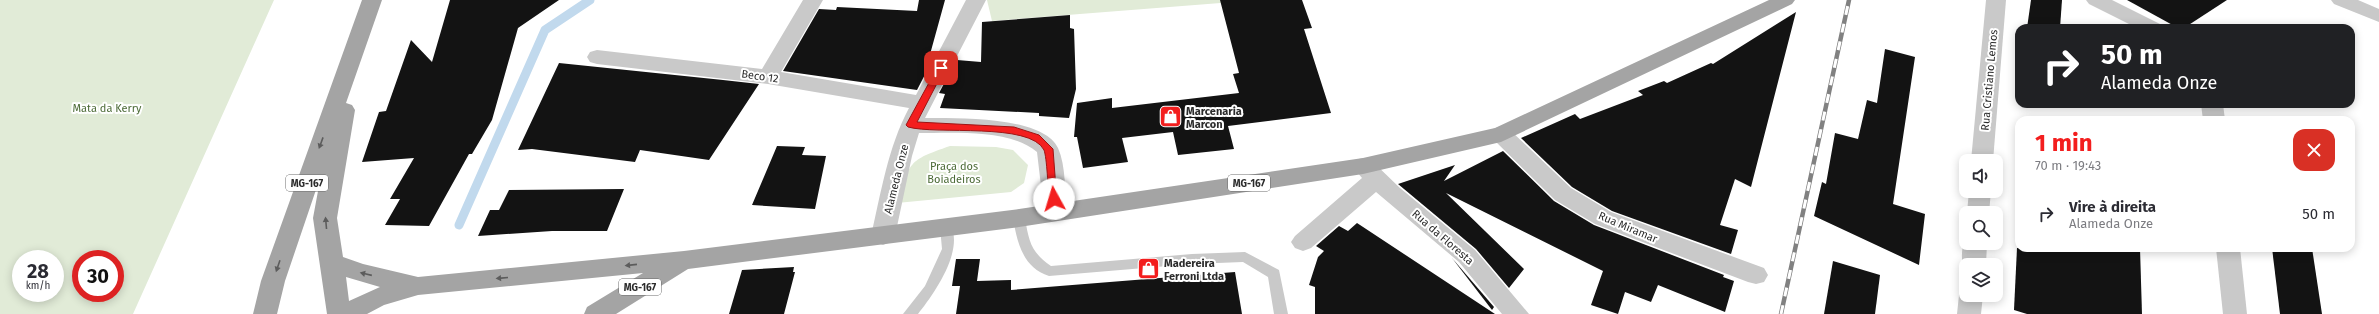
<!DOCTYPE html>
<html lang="pt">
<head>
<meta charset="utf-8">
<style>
	body { margin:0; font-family:"Fira Sans",sans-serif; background:#f2f2f3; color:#2b2b33; height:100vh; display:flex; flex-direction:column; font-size:15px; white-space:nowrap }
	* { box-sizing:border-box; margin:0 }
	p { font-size:13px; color:#7c7c81 }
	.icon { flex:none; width:22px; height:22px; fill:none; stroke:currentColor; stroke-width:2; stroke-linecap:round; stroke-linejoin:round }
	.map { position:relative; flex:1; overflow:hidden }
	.drawer { position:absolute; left:2015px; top:116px; width:340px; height:136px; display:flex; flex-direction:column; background:#fff; border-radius:12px; box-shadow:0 2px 10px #0003 }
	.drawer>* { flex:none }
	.guide { position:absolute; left:2015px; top:24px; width:340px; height:84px; border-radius:12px; box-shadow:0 2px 10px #0003; background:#202124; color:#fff; overflow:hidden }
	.fabs { position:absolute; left:1959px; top:154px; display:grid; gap:8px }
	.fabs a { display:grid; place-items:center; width:44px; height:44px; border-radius:8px; background:#fff; box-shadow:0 2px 10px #0003; font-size:20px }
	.speed { position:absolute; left:12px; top:250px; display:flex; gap:8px; font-size:20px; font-weight:700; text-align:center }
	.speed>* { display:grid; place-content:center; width:52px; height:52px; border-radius:50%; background:#fff; box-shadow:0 2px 10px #0003; line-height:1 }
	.speed small { font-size:10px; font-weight:400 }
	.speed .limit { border:6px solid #d22; background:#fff; color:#111 }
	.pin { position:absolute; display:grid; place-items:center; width:34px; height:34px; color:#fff; margin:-17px; border-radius:8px; box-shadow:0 2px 6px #0006 }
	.me { position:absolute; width:44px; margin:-22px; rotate:354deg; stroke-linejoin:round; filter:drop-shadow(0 0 3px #0008) }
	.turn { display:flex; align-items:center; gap:14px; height:84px; padding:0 20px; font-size:18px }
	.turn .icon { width:52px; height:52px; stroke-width:2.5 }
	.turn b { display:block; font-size:28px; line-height:34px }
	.round { display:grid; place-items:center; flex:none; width:42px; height:42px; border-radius:12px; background:#f2f2f3 }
	.overview { display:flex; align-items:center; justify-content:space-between; height:68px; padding:0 20px }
	h1 { font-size:24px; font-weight:700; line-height:30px; color:#f31e1e }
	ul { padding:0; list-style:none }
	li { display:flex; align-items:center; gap:12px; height:60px; padding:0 20px }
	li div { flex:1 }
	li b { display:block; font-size:15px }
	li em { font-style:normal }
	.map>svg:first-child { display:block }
	.green { fill:#e1ebd7; fill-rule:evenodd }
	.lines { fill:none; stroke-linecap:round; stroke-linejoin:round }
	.stream { stroke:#c1d9ed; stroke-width:9 }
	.building { fill:#131313 }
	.service { fill:#c9c9c9; fill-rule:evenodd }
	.minor { fill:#c9c9c9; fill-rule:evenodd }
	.primary { fill:#a4a4a4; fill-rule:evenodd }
	.rail-casing { stroke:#818181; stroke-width:4.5 }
	.rail { stroke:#fff; stroke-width:3; stroke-dasharray:9; stroke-linecap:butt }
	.oneway { fill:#5c5c5c }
	.route { fill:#f31e1e; stroke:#9e1414 }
	.labels { text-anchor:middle; stroke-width:4; stroke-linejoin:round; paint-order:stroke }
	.shield { fill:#fff; stroke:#6b6b6b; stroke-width:1 }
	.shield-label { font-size:10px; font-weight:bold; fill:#2c2c2c }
	.street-label { font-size:11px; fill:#2c2c2c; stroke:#fff }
	.park-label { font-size:11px; fill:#4b6a36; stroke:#fff }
	.poi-label { font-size:11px; font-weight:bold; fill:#2c2c2c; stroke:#fff; text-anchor:start }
</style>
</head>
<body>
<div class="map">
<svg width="2379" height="314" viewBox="0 0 2379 314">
	<rect width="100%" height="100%" fill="#fff"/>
	<g class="green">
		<path d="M0,0H274L133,314H0ZM21,259H55V293H21ZM81,259H115V293H81Z"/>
		<polygon points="987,0 1259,0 992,21"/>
		<path d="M950,146L996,147L1013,150L1028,165L1024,183L1011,192L897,203C911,161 907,161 950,146Z"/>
	</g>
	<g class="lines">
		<polyline class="stream" points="459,225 545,30 590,0"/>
	</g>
	<g class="building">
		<polygon points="450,0 559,0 518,28 492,120 472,154 469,154 429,226 385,225 400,199 390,199 414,158 362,162 379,112 386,111 411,40 432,62"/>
		<polygon points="919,0 945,0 929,58 933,59 917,90 783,71 819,9 836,10 837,7 917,11"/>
		<polygon points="1220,0 1302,0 1312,28 1304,29 1331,113 1228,126 1234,149 1178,155 1173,132 1122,138 1128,162 1083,168 1077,137 1074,137 1077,103 1112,98 1112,108 1239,93 1233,74 1239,73"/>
		<polygon points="2031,0 2062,0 2060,28 2027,28"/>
		<polygon points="2127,0 2227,0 2184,28 2178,28"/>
		<polygon points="1796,12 1751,187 1735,179 1720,225 1738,230 1731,254 1612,211 1572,187 1521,138 1575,114 1580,119 1643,95 1638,91 1664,81 1667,83 1711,63 1713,64"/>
		<polygon points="1070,15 1070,28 1074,29 1076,89 1069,118 1039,116 1039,113 940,108 945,94 939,93 957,60 981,62 982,22"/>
		<polygon points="1885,49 1915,57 1893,204 1925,214 1919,265 1814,216 1822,182 1826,184 1835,133 1858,139 1867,100 1877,103"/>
		<polygon points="559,63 723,80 759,84 709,160 640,150 635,162 532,149 518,150"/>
		<polygon points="777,146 805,147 802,155 826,156 815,209 752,205"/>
		<polygon points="1503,151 1554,201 1594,225 1724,275 1723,277 1734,281 1725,312 1658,285 1651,302 1625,292 1618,314 1591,305 1603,271 1446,193 1524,269 1509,288 1476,249 1398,184 1455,165 1444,181"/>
		<polygon points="624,189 607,231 552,231 478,236 490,210 499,210 509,190"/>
		<polygon points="1357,223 1495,314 1315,314 1315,287 1309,285 1318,257 1324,251 1316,246 1339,226 1348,231"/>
		<polygon points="2017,248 2140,248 2142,314 2027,314 2014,310"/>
		<polygon points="2272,248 2312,248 2322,314 2280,314"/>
		<polygon points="1452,258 1494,307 1492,310"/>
		<polygon points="956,259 980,259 977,281 1011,280 1011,290 1235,272 1242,314 956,314 960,286 952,286"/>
		<polygon points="1833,261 1880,275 1875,314 1824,314"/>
		<polygon points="794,267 793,272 795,272 784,314 729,314 742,270"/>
	</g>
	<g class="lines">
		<g class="service">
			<path d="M1019,213L1023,215L1025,218C1029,242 1031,252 1051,266L1192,254L1245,252L1279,270L1288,314H1274L1268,277L1243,262L1192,264L1049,276C1023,268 1017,242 1013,218L1015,215Z"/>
			<path d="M946,222L950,224C965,250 934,294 918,314H903L925,286L942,249L940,227L942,224Z"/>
		</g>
		<g class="minor">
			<path d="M803,0H823L781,72L916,95L966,0H986L925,118C956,118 1043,116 1058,148C1066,166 1065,192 1066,212L1063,218L1055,220L1047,218L1044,212L1037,152C1010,129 954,133 919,133L912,156L895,236L891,242L883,245L875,242L871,236C881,193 888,147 909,108L768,84L597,64L590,62L587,57L590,52L597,50L762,69Z"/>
			<polygon points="1986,0 2006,0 1993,161 1971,161"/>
			<polygon points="2086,0 2112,0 2160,24 2163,28 2137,28 2089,4"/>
			<polygon points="2331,0 2358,0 2379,9 2379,22 2334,4"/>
			<polygon points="2201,104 2223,104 2225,120 2203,120"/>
			<polygon points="1501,126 1509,129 1571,188 1611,212 1764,268 1768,275 1764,282 1756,284 1748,282 1595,224 1555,200 1493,139 1490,134 1493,129"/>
			<polygon points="1363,158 1371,160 1400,188 1475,250 1529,314 1502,314 1459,262 1376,192 1311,248 1303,251 1295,248 1291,242 1295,236 1362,178 1352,166 1355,160"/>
			<polygon points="1969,191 1991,191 1989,213 1967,213"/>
			<path d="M1966,238V243H1987L1986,265H1966V272C1960,263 1961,247 1966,238Z"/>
			<polygon points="2216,248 2240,248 2247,314 2223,314"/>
			<polygon points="1966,287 1966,295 1983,295 1981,314 1957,314 1959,295 1962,288"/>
		</g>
		<path class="primary" d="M362,0H382L346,103L352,105L355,110L337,218L343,257L363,264L418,277L684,251L1019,209L1363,158L1495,128L1769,0H1795L1792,4L1501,142L1363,174L1019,227L688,269L616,314H584L587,307L643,273L418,295L384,305L367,314H327L313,218L321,175L285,281L277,314H253L261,281ZM346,277L380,287L349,301Z"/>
		<defs>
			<polyline id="rail" points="1781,314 1849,0"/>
		</defs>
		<use href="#rail" class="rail-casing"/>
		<use href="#rail" class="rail"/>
	</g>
	<defs><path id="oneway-solid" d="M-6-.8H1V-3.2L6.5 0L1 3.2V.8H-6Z"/></defs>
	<g class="oneway">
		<use href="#oneway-solid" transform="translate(321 143) rotate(110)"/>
		<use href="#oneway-solid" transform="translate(326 223) rotate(-95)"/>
		<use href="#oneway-solid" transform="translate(631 265) rotate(174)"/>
		<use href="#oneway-solid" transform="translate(278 266) rotate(109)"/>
		<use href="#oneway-solid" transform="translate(366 274) rotate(-167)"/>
		<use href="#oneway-solid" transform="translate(502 278) rotate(175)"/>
	</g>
	<path class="route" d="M941,65L945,68L917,122L1014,127L1039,135L1053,149L1057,202L1054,203L1049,199C1048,189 1047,158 1044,150C1030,122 936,135 908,127L906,125L937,68Z"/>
	<defs>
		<symbol id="shop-square" viewBox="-11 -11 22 22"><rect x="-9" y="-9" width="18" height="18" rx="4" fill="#f31e1e" stroke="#fff"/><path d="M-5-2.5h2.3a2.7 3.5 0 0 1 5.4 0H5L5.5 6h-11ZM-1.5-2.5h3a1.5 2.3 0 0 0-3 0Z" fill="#fff"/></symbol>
	</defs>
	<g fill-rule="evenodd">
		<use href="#shop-square" x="1158" y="104" width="25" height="25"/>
		<use href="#shop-square" x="1136" y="256" width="25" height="25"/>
	</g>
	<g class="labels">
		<g class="shield">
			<rect x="286" y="175" width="42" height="16" rx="3"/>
			<rect x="1228" y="175" width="42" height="16" rx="3"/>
			<rect x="619" y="279" width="42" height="16" rx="3"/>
		</g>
		<g class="shield-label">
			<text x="307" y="187">MG-167</text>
			<text x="1249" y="187">MG-167</text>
			<text x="640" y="291">MG-167</text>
		</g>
		<g class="street-label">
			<text transform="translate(760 76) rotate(8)" y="4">Beco 12</text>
			<text transform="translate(1989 80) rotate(-85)" y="4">Rua Cristiano Lemos</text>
			<text transform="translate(896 179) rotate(-76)" y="4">Alameda Onze</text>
			<text transform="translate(1628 227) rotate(23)" y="4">Rua Miramar</text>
			<text transform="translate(1443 237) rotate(41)" y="4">Rua da Floresta</text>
		</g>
		<g class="park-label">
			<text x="107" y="112">Mata da Kerry</text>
			<text x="954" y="170">Praça dos<tspan x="954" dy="13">Boiadeiros</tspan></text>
		</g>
		<g class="poi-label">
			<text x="1186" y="115">Marcenaria<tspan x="1186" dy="13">Marcon</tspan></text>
			<text x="1164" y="267">Madereira<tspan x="1164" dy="13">Ferroni Ltda</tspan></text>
		</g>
	</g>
</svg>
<div class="fabs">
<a><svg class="icon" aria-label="sound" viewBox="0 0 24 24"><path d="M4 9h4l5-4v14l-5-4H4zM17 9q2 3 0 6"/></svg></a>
<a><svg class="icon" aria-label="search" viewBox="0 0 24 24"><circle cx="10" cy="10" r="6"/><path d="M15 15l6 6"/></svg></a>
<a><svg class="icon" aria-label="layers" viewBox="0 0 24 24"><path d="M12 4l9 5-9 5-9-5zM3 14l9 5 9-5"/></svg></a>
</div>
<div class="speed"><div>28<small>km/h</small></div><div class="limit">30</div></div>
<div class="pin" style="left:941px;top:68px;background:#d93025"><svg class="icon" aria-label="arrive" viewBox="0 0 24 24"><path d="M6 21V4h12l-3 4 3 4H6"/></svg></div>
<svg class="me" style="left:1054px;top:199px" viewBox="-20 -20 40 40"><circle r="19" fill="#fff"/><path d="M0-13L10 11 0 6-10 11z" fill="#f31e1e"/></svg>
<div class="guide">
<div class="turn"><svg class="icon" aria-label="right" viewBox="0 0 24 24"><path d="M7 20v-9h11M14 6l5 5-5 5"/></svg><div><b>50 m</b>Alameda Onze</div></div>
</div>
<section class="drawer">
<div class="overview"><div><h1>1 min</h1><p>70 m · 19:43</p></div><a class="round" style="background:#d93025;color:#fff"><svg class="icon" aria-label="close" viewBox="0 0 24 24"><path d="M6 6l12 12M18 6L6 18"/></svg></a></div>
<ul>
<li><svg class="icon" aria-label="right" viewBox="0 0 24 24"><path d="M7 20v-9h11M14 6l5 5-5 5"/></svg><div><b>Vire à direita</b><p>Alameda Onze</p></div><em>50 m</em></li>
</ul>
</section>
</div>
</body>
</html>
